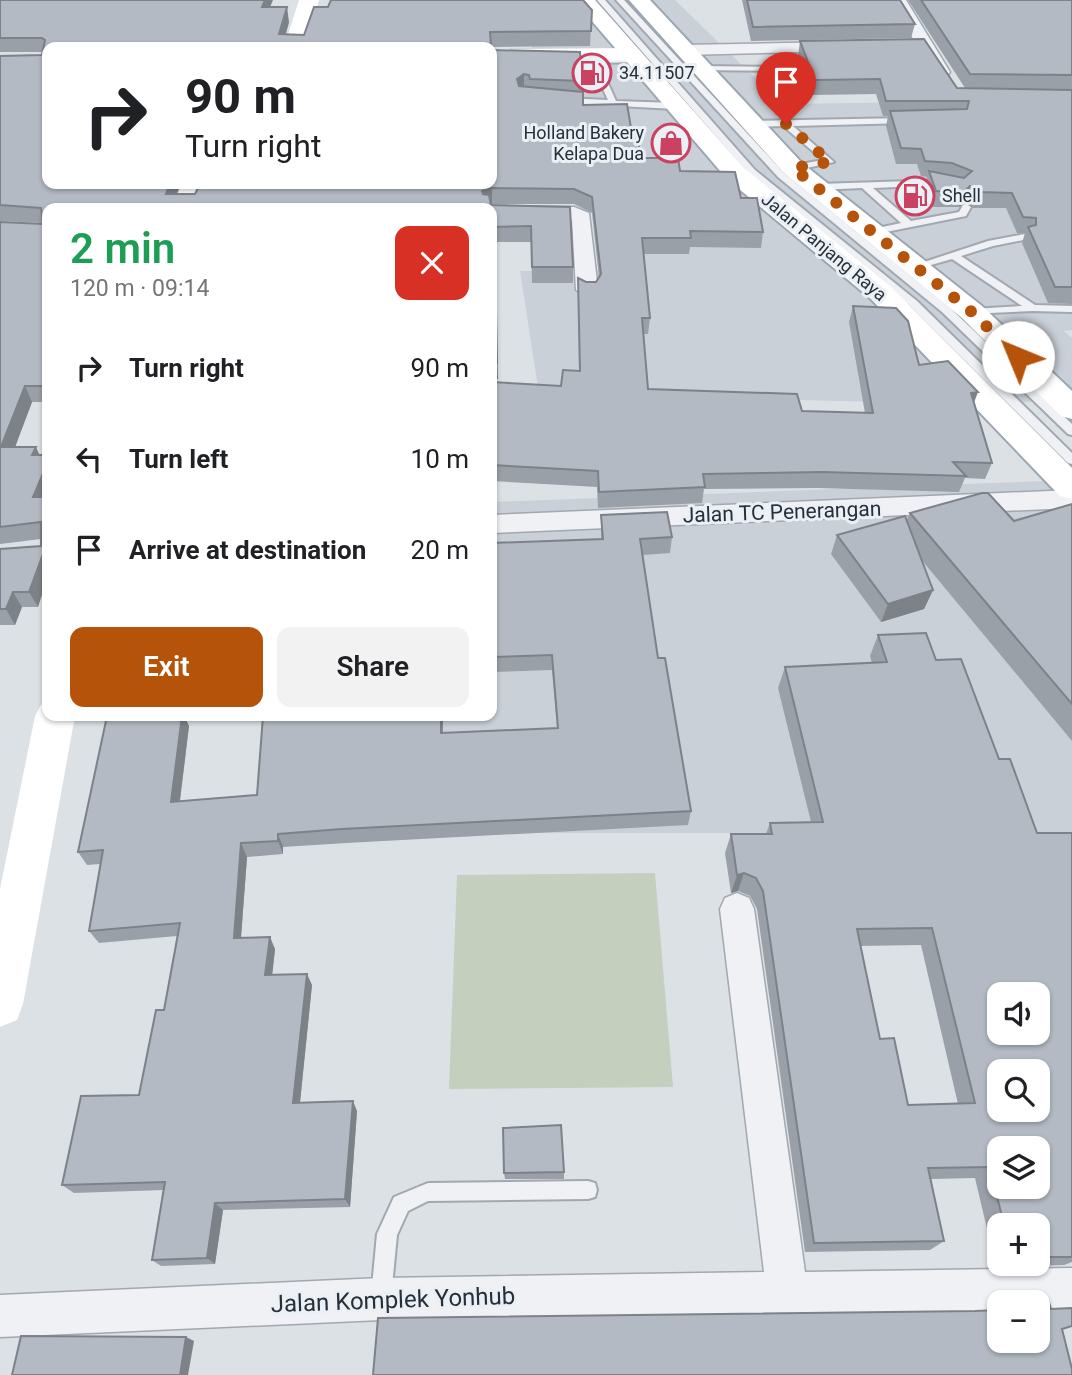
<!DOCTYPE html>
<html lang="en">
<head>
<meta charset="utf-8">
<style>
	body { margin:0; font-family:Roboto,sans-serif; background:#f2f2f2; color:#202124; height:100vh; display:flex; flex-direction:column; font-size:26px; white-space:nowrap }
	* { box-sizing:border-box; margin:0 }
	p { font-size:23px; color:#757577 }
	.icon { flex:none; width:38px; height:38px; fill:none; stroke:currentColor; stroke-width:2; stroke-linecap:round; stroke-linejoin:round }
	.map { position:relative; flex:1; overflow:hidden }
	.side { position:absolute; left:42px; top:203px; width:455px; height:518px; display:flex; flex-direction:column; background:#fff; border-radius:14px; box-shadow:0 2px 5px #0004 }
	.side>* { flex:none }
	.guide { position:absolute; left:42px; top:42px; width:455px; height:147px; border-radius:14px; box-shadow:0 2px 5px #0004; background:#fff; color:#202124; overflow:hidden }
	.controls { position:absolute; left:987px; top:982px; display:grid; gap:14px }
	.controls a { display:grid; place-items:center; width:63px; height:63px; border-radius:14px; background:#fff; box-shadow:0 2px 5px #0004; font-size:35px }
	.pin { position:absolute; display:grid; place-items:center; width:60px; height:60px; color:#fff; margin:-72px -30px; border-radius:50% 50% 50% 0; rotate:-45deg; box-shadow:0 0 7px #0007 }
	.pin .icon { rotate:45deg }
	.me { position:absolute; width:77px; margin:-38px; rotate:315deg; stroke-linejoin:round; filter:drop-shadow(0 0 5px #0008) }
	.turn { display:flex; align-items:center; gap:24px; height:147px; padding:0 28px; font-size:32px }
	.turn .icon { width:91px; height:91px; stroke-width:2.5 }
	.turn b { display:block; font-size:49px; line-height:60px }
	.round { display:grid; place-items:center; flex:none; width:74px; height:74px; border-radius:14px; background:#f2f2f2 }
	.headline { display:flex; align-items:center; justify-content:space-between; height:119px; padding:0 28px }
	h1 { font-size:42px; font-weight:600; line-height:52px; color:#1e9e55 }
	.action { display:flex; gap:14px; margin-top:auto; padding:14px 28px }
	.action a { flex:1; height:80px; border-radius:14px; background:#b45309; color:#fff; font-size:28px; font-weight:600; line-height:80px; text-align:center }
	.action a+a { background:#f2f2f2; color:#202124 }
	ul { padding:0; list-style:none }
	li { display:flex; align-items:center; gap:21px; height:91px; padding:0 28px }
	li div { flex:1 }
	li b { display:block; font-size:26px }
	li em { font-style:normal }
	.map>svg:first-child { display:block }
	.built { fill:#cad0d8 }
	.green { fill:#c4d0bd }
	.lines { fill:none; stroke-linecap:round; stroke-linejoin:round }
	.lane-casing { stroke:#a2a8b0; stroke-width:4 }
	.street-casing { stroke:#a2a8b0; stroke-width:3 }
	.primary-casing { stroke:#9ca6b1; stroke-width:4 }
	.lane { fill:#eff1f5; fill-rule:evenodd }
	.street { fill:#eff1f5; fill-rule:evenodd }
	.secondary { fill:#fff; fill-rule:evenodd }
	.primary { fill:#fff; fill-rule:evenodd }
	.wall { fill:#9aa0a8; fill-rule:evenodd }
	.shaded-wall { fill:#7d8288 }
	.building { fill:#b3bac3; stroke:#7d8288; stroke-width:2; fill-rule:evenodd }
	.route { stroke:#b45309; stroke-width:12; stroke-dasharray:0 21.6 }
	.labels { text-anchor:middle; stroke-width:6; stroke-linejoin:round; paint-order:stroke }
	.far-poi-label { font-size:18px; fill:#26303c; stroke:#ebf0f4; text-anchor:start }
	.far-street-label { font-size:18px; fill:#26303c; stroke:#ebf0f4 }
	.street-label { font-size:21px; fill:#26303c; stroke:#ebf0f4 }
	.near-street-label { font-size:24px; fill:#26303c; stroke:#ebf0f4 }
</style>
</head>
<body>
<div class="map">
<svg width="1072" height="1375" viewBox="0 0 1072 1375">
	<rect width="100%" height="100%" fill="#dce1e6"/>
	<g class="built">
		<polygon points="414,0 675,0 782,104 1072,100 1072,330 1064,331 1072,338 1072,400 973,404 539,394 520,271 599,270 592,113 492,111 492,49 532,48 531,10"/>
		<polygon points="1072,480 1072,833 355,833 365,716 492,716 492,502"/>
	</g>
	<polygon class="green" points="655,873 673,1087 449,1089 457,875"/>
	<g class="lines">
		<defs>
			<g id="lane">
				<polygon points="597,0 605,0 755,170 917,301 1072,453 1072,464 1068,463 909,305 749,174"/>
				<polygon points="616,0 624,0 784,173 950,308 1072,424 1072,435 1068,434 942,312 778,177"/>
				<polygon points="591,53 597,59 636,58 640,60 636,62 599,63 616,101 675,103 679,106 675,109 561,103 561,99 564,98 608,100 591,64 563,64 559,62 563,60 589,59 587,55"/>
				<polygon points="700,66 776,67 780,69 776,71 697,70 696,68"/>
				<polygon points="905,118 908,119 908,123 793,126 834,162 793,171 789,168 790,166 823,160 783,126 751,127 747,124 751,121"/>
				<polygon points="942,180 947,183 945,185 873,188 911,221 959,212 963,205 966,204 971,207 966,216 876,234 873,233 873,229 901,223 862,188 818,190 813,187 818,184"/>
				<polygon points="1025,234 1028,235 1028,239 993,246 961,256 1035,305 1072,306 1072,312 1033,311 968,314 967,312 972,309 1022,306 952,259 917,269 912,266 988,241"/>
				<polygon points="588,1181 595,1183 597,1190 595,1197 588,1199 428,1201 408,1211 397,1235 391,1297 388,1304 381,1307 374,1304 371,1297 377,1234 394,1197 428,1183"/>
			</g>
			<g id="street">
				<polygon points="890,0 906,0 950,72 947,76 935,76"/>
				<polygon points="838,42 846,47 844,51 684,55 676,50 684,45"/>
				<polygon points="492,206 574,207 589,213 598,290 595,295 587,296 576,290 572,220 492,218 492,208 485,208"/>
				<polygon points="1072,490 1072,508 492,533 492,515"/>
				<polygon points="737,893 749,898 754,909 805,1272 1072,1268 1072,1310 1038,1311 1038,1302 999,1302 999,1311 381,1320 0,1337 0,1295 381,1278 764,1272 720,909 725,898"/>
			</g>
			<g id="primary">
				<polygon points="574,0 595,0 745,169 891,287 1072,468 1072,499 1060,496 871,299 727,179"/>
				<polygon points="629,0 650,0 802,163 982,306 1072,391 1072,419 1061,416 962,318 784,173"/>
			</g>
		</defs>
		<use href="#lane" class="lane-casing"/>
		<use href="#street" class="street-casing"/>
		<use href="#primary" class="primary-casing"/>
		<use href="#lane" class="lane"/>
		<use href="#street" class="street"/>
		<g class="secondary">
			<polygon points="299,0 319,0 306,47 284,47"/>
			<polygon points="631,48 642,55 639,60 492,62 492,49"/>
			<polygon points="182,184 207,184 198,208 172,208"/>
			<polygon points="47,703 47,716 75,716 23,1004 17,1020 0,1027 0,889 35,716 41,705"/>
		</g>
		<use href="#primary" class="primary"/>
	</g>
	<g class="wall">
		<polygon points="0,0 270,7 289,22 286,34 304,35 592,10 590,46 491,47 47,47 177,194 492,184 492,50 582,81 582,92 583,105 632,134 640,158 680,171 741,198 763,232 761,248 690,247 689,254 644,254 650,318 648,334 643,334 648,389 802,411 865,413 849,322 853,306 919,365 974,402 992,463 985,479 965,478 959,492 818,488 704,489 702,503 598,508 597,487 492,481 492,484 492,382 561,386 579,371 578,278 586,282 596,282 599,277 592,213 574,204 491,204 491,205 570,207 573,267 573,283 532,283 531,242 492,242 492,208 47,208 47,402 32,402 15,447 40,455 47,455 38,607 22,607 15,625 0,625 0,549 41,546 41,539 0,544 0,222 43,224 43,223 0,221 0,56 42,55 43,52 0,52"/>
		<polygon points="742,0 900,0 915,24 911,38 751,41"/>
		<polygon points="908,0 1072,0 1072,304 1048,303 1022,243 1025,233 1017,233 1006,208 973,208 965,202 959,207 931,207 924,187 927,177 921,176 917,164 896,164 886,126 888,116 883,116 876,94 812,95 798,56 800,41 957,88 965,88"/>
		<polygon points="1072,504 1072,741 920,558 933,590 924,609 881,622 831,554 837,535 906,521 910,513 1014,521"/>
		<polygon points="601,515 672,537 670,553 643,555 658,658 691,811 688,825 346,843 283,847 283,854 247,857 241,938 275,949 272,975 312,985 300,1102 357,1111 350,1207 223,1210 215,1264 161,1266 152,1260 163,1190 74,1193 62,1185 139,1095 164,1010 177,936 99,943 89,931 100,864 87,865 78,852 107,716 184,716 189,726 180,801 257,795 263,716 443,716 443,733 557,728 552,670 492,672 492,543 601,540"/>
		<path d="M878,635L936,660L999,759L1037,833H1072V1262L1064,1265L996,1267L975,1178L931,1179L944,1241L930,1250L805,1252L757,909L750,896L738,891L731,893L725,853L731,834H766L770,823L811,822L778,688L785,667L872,663L870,656ZM921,945L958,1104L908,1105L880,1039L860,946ZM999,1225H1038V1264H999Z"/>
		<polygon points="564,1172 564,1179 505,1179 504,1173"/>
	</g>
	<g class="shaded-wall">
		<polygon points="265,0 273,0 264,22 262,7"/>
		<polygon points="287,7 289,22 282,47 279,34"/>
		<polygon points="524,74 524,89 517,94 517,79"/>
		<polygon points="170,184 181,184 171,208 166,194"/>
		<polygon points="970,186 965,202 959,207 964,192"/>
		<polygon points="492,188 492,203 483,207 482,191"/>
		<polygon points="496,311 498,379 492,381 492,365"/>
		<polygon points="25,386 32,402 9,463 1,447"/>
		<polygon points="978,392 972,408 971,393"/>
		<polygon points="36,447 43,463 32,455"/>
		<polygon points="47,464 47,498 33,497"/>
		<polygon points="47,543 47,580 38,607 29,592"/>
		<polygon points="933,590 924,609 881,622 888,604"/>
		<polygon points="13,592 22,607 15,625 6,609"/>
		<polygon points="182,716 184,716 189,726 178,815 171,802"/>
		<polygon points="441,716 443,716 442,748 441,733"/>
		<polygon points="278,834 283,847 283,854 278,841"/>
		<polygon points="241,843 247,857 240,950 234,938"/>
		<polygon points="744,873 738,891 731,893 737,875"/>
		<polygon points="270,937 275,949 271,986 265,975"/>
		<polygon points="307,974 312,985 299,1112 293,1103"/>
		<polygon points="353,1101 357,1111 350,1207 345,1199"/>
		<polygon points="215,1203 223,1210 215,1264 207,1258"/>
		<polygon points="186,1337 194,1341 188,1375 180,1375"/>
	</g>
	<g class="building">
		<polygon points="0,0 265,0 262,7 287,7 279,34 304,35 314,7 328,7 331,0 583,0 592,10 591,31 490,32 491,47 47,47 47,184 170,184 166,194 195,194 200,184 492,184 492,50 580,52 582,81 530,79 529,75 524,74 517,79 519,86 583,92 583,105 627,104 632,134 638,134 640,158 678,158 680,171 735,172 741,198 757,198 763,232 690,231 691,238 642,238 650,318 642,318 648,389 797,394 802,411 873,413 853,306 896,308 908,321 919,365 948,361 978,392 971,393 992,463 953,462 966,476 822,472 703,474 705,487 599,492 598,471 492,465 492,382 561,386 563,370 580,371 578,278 586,282 596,282 601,274 592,197 574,189 492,188 482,191 483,194 489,195 491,205 570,207 573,267 532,267 531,226 492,227 492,208 47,208 47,386 25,386 1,447 36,447 32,455 47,455 47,464 33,497 47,497 47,543 29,592 13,592 6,609 0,609 0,549 41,546 41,522 0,527 0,222 43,224 41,208 0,205 0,56 42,55 45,40 42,38 0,38"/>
		<polygon points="747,0 900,0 915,24 753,27"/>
		<polygon points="921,0 1072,0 1072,75 970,74"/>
		<polygon points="924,39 957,88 1072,90 1072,287 1055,287 1028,227 1036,225 1036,218 1023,217 1012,193 979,192 970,186 964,192 936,191 929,171 964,178 972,171 952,163 925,161 921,149 901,148 890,111 967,109 969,101 886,101 880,79 815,80 800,41"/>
		<polygon points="492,311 496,311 497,363 492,365"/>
		<polygon points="982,493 988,493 1014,521 1072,504 1072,704 910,513"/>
		<polygon points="667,512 672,537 640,539 658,658 665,658 691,811 342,829 278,834 278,841 241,843 234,938 270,937 265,975 307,974 293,1103 353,1101 345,1199 215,1203 207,1258 152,1260 165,1182 62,1185 81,1096 139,1095 156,1010 164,1010 180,923 89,931 103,850 78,852 107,716 182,716 171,802 257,795 263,716 441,716 441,733 558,728 552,655 492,657 492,543 603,539 601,515"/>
		<polygon points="905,516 933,590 888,604 837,535"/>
		<path d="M926,633L936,660L961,659L999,759H1010L1037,833H1072V1257H1038V1225H1004L990,1167L928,1168L944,1241L814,1243L763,891L756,878L744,873L737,875L731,834H772L770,823L823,822L785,667L887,662L878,635ZM932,928L975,1103L908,1105L894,1038L880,1039L857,929ZM999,994H1038V1032H999ZM999,1071H1038V1110H999ZM999,1148H1038V1186H999Z"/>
		<polygon points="561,1125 564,1172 504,1173 503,1128"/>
		<polygon points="1017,1299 1048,1299 1051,1309 1072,1308 1072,1326 1062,1329 1072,1369 1072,1375 373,1375 378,1318 975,1311 999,1310 999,1340 1038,1340 1038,1302 1017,1302"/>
		<polygon points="21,1336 186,1337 180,1375 12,1375"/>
	</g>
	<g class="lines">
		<polyline class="route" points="786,124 830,162 793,168 972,312 1018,357"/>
	</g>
	<defs>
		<symbol id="fuel-ring" viewBox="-11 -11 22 22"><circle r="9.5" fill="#ebf0f4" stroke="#cb4161" stroke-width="1.5"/><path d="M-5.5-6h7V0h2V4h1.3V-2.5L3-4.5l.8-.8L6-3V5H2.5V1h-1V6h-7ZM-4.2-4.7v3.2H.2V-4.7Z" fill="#cb4161"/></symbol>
		<symbol id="shop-ring" viewBox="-11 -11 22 22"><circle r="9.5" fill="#ebf0f4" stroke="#cb4161" stroke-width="1.5"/><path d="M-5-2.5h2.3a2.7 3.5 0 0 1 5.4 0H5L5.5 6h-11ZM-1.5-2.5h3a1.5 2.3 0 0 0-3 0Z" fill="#cb4161"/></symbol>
	</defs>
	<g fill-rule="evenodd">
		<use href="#fuel-ring" x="570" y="51" width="44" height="44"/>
		<use href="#shop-ring" x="649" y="121" width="44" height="44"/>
		<use href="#fuel-ring" x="893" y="174" width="44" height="44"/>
	</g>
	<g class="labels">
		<g class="far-poi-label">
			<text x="619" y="79">34.11507</text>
			<text x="644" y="139" text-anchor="end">Holland Bakery<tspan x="644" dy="21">Kelapa Dua</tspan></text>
			<text x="942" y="202">Shell</text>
		</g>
		<g class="far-street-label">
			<text transform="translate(824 247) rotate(40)" y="6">Jalan Panjang Raya</text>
		</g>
		<g class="street-label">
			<text transform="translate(782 512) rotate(-2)" y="7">Jalan TC Penerangan</text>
		</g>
		<g class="near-street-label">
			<text transform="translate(393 1300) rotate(-2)" y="8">Jalan Komplek Yonhub</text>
		</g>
	</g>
</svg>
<div class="controls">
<a><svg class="icon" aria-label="sound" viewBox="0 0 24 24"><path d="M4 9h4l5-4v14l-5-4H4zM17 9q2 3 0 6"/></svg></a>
<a><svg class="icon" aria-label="search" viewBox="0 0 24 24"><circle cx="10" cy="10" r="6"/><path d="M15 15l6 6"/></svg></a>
<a><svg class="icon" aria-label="layers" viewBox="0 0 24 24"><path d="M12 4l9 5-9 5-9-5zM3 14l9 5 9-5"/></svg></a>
<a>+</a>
<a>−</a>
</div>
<div class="pin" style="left:786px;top:124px;background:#d93025"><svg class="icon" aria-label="arrive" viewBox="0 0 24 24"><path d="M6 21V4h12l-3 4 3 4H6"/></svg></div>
<svg class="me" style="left:1018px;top:357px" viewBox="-20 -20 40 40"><circle r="19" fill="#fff"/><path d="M0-13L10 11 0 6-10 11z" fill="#b45309"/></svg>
<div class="guide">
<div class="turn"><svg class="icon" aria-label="right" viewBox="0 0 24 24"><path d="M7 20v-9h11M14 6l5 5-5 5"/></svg><div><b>90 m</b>Turn right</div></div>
</div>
<section class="side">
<div class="headline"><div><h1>2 min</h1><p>120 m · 09:14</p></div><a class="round" style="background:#d93025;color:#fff"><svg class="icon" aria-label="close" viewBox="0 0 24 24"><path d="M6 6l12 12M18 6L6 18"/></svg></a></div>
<ul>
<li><svg class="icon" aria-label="right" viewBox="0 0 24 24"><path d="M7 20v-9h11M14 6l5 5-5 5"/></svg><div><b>Turn right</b></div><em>90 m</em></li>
<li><svg class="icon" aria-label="left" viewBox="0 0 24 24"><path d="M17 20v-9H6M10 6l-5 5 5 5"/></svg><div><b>Turn left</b></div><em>10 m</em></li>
<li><svg class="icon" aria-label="arrive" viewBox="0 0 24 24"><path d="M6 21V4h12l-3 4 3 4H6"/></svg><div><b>Arrive at destination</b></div><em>20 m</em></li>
</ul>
<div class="action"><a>Exit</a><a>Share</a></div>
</section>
</div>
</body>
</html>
